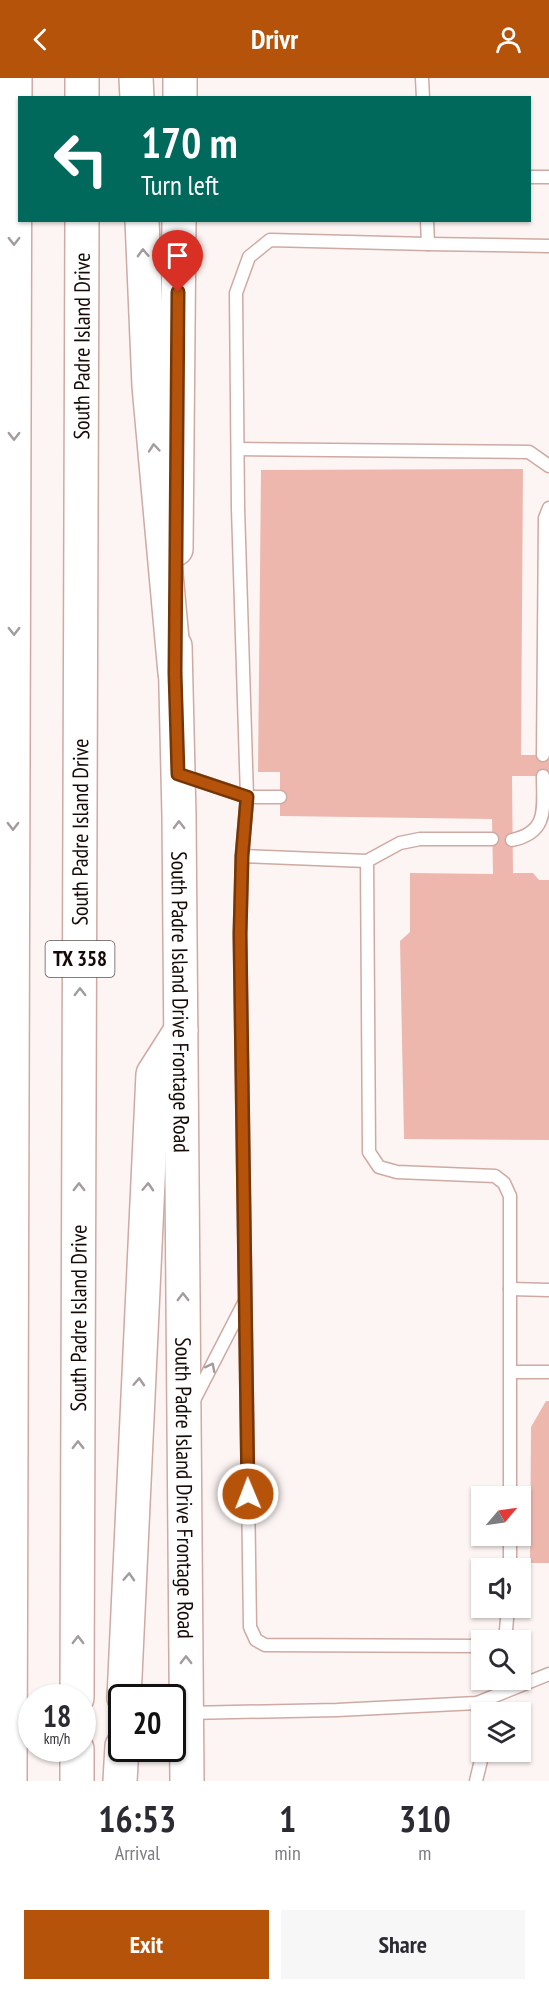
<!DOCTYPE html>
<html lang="en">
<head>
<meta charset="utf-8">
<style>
	body { margin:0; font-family:"PT Sans Narrow",sans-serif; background:#f7f7f7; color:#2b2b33; height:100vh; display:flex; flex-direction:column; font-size:22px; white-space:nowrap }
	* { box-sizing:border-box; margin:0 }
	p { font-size:20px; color:#7c7c81 }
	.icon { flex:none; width:33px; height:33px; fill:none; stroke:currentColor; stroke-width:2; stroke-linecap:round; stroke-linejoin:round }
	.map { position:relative; height:1703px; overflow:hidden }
	.side { display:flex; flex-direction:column; background:#fff; flex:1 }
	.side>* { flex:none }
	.guide { position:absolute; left:18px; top:18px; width:513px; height:126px; border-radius:0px; box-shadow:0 2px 4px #0004; background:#00695c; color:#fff; overflow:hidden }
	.needle { width:39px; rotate:61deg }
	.tools { position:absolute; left:471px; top:1408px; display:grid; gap:12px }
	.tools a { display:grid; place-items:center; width:60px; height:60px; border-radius:0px; background:#fff; box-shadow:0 2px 4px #0004; font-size:30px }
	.speed { position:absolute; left:18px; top:1606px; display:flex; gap:12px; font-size:30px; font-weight:700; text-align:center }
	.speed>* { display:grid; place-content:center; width:78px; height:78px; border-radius:50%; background:#fff; box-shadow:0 2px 4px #0004; line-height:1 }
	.speed small { font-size:15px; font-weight:400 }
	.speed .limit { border:3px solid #111; border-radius:9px; background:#fff; color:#111 }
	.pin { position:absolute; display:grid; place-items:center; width:51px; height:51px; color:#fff; margin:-62px -26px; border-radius:50% 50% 50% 0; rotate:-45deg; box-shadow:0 0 6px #0007 }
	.pin .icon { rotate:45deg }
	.me { position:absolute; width:66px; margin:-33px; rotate:359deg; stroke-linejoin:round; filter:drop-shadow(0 0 4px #0008) }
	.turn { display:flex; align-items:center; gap:21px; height:126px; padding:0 24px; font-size:27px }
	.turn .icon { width:78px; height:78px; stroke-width:2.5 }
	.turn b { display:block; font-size:42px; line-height:51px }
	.eta { display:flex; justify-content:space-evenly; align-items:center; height:102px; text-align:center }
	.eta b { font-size:36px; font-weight:600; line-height:42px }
	.primary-button { display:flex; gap:12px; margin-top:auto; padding:12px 24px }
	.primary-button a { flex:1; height:69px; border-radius:0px; background:#b45309; color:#fff; font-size:24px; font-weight:600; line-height:69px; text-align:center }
	.primary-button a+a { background:#f7f7f7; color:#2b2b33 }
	header { display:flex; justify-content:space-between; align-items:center; height:78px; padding:0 24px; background:#b45309; color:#fff; font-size:27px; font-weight:600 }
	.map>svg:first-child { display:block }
	.building { fill:#edb7ae }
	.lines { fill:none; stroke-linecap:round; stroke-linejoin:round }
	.lane-casing { stroke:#ceaaa3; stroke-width:15 }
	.secondary-casing { stroke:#ceaaa3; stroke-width:36 }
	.highway-casing { stroke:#ceaaa3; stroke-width:36 }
	.lane { stroke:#fff; stroke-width:12 }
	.secondary { stroke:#fff; stroke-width:33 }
	.highway { stroke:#fff; stroke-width:33 }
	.oneway { stroke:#a29d9c }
	.route-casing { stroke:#753606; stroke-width:15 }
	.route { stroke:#b45309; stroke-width:10 }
	.labels { text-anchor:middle; stroke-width:4.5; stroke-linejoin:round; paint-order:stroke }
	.shield { fill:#fff; stroke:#5c5452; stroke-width:1.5 }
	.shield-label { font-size:21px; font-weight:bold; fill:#160a08 }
	.street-label { font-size:22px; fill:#160a08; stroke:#fff }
</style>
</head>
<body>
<header><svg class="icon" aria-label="back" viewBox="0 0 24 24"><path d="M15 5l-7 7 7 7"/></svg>Drivr<svg class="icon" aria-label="person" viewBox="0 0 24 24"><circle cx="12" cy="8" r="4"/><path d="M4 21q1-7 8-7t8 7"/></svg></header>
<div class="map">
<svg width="549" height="1703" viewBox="0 0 549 1703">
	<rect width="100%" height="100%" fill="#fdf5f4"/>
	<g class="building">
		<polygon points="523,391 521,677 549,677 549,698 512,698 513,795 533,795 539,802 549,802 549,1062 404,1061 400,863 410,854 410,795 493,796 492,741 280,738 280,694 258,694 261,392"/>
		<polygon points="546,1323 549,1323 549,1485 530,1485 531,1349"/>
	</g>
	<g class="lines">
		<defs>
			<g id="lane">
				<polyline points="422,0 423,20"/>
				<polyline points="530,99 549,99"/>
				<polyline points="428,166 549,168"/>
				<polyline points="238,371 529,374 549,388"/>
				<polyline points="543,677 545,440 549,430"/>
				<polyline points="179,696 247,719 280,719"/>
				<path d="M512,762C549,754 543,730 543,698"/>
				<polyline points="242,778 247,719 238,430 236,215 249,179 270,162 428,166 427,142"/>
				<polyline points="367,783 369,1074 379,1089 397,1094 495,1098 504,1105 510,1118 510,1419"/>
				<polyline points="510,1211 549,1212"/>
				<polyline points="511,1294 549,1294"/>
				<polyline points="193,1324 244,1225"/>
				<polyline points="510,1458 510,1491"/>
				<polyline points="505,1563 508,1530"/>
				<polyline points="482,1568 265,1567 256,1562 250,1549 240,856 242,778 367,783 400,765 420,761 492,761"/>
				<polyline points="477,1625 482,1656"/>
				<polyline points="187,1635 337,1632 477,1625 549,1596"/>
				<polyline points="476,1703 483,1674"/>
			</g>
			<g id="secondary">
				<polyline points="180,20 180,0"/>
				<polyline points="176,471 179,142"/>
				<path id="s1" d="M175,568L179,738L187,1703"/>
			</g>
			<g id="highway">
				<polyline points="136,0 137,20"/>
				<polyline points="82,20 82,0"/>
				<polyline points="142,142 149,308 175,595"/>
				<path id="s2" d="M77,1620L82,142"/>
				<polyline points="124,1620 153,996 181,952"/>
				<polyline points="10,1703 15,0"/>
				<polyline points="77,1703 77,1671"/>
				<polyline points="120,1703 122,1668"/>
			</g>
		</defs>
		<use href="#lane" class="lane-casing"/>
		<use href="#secondary" class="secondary-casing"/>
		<use href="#highway" class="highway-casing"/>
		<use href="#lane" class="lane"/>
		<use href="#secondary" class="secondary"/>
		<use href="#highway" class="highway"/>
	</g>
	<defs><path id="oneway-chevron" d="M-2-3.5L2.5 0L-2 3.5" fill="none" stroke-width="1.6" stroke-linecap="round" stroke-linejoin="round" transform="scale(1.5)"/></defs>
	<g class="oneway">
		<use href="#oneway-chevron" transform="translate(14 163) rotate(90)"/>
		<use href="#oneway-chevron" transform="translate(143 175) rotate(-92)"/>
		<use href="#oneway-chevron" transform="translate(14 358) rotate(90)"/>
		<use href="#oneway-chevron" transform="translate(154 370) rotate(-95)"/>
		<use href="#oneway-chevron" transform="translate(14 553) rotate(90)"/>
		<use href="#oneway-chevron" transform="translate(179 747) rotate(-91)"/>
		<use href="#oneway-chevron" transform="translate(13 748) rotate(90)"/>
		<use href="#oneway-chevron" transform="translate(80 914) rotate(-90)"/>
		<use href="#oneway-chevron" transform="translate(79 1109) rotate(-90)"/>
		<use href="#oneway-chevron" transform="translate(148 1109) rotate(-87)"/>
		<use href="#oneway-chevron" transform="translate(183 1219) rotate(-90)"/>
		<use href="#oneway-chevron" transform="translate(211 1289) rotate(-63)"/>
		<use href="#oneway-chevron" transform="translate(139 1304) rotate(-87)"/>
		<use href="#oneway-chevron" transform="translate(78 1367) rotate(-90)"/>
		<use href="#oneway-chevron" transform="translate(129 1499) rotate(-87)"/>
		<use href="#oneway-chevron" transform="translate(78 1562) rotate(-90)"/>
		<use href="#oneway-chevron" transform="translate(186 1582) rotate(-90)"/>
	</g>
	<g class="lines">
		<defs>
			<polyline id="route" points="178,214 175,595 178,696 247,719 242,778 240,856 248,1416"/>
		</defs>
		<use href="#route" class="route-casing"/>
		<use href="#route" class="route"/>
	</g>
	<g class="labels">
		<rect class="shield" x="45.5" y="863" width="69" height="36" rx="4.5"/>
		<g class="shield-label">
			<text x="80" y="888">TX 358</text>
		</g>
		<g class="street-label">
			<text dy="8" stroke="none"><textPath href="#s2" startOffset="1352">South Padre Island Drive</textPath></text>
			<text dy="8" stroke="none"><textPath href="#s2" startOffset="866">South Padre Island Drive</textPath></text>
			<text dy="8" stroke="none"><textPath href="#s1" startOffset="356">South Padre Island Drive Frontage Road</textPath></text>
			<text dy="8" stroke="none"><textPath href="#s2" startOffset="380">South Padre Island Drive</textPath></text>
			<text dy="8" stroke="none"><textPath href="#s1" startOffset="842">South Padre Island Drive Frontage Road</textPath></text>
		</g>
	</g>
</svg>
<div class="tools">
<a><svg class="needle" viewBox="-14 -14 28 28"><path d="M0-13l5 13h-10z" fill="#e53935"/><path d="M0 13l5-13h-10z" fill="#7c7c81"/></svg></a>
<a><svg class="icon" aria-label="sound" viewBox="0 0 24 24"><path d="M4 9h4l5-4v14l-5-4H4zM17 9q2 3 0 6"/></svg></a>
<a><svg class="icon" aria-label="search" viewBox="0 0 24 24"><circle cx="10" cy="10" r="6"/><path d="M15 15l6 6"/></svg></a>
<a><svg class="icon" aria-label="layers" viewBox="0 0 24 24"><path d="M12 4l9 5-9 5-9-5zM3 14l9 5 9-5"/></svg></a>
</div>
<div class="speed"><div>18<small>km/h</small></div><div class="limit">20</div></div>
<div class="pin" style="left:178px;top:214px;background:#d93025"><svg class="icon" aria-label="arrive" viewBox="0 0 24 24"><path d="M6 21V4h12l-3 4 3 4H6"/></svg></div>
<svg class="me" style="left:248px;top:1416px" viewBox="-20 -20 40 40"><circle r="17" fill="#b45309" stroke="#fff" stroke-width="3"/><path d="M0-11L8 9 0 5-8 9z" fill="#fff"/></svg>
<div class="guide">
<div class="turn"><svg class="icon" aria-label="left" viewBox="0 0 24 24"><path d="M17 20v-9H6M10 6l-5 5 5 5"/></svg><div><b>170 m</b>Turn left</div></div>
</div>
</div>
<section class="side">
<div class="eta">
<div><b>16:53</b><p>Arrival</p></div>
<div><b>1</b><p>min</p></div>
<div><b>310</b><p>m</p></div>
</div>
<div class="primary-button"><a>Exit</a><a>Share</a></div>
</section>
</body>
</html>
